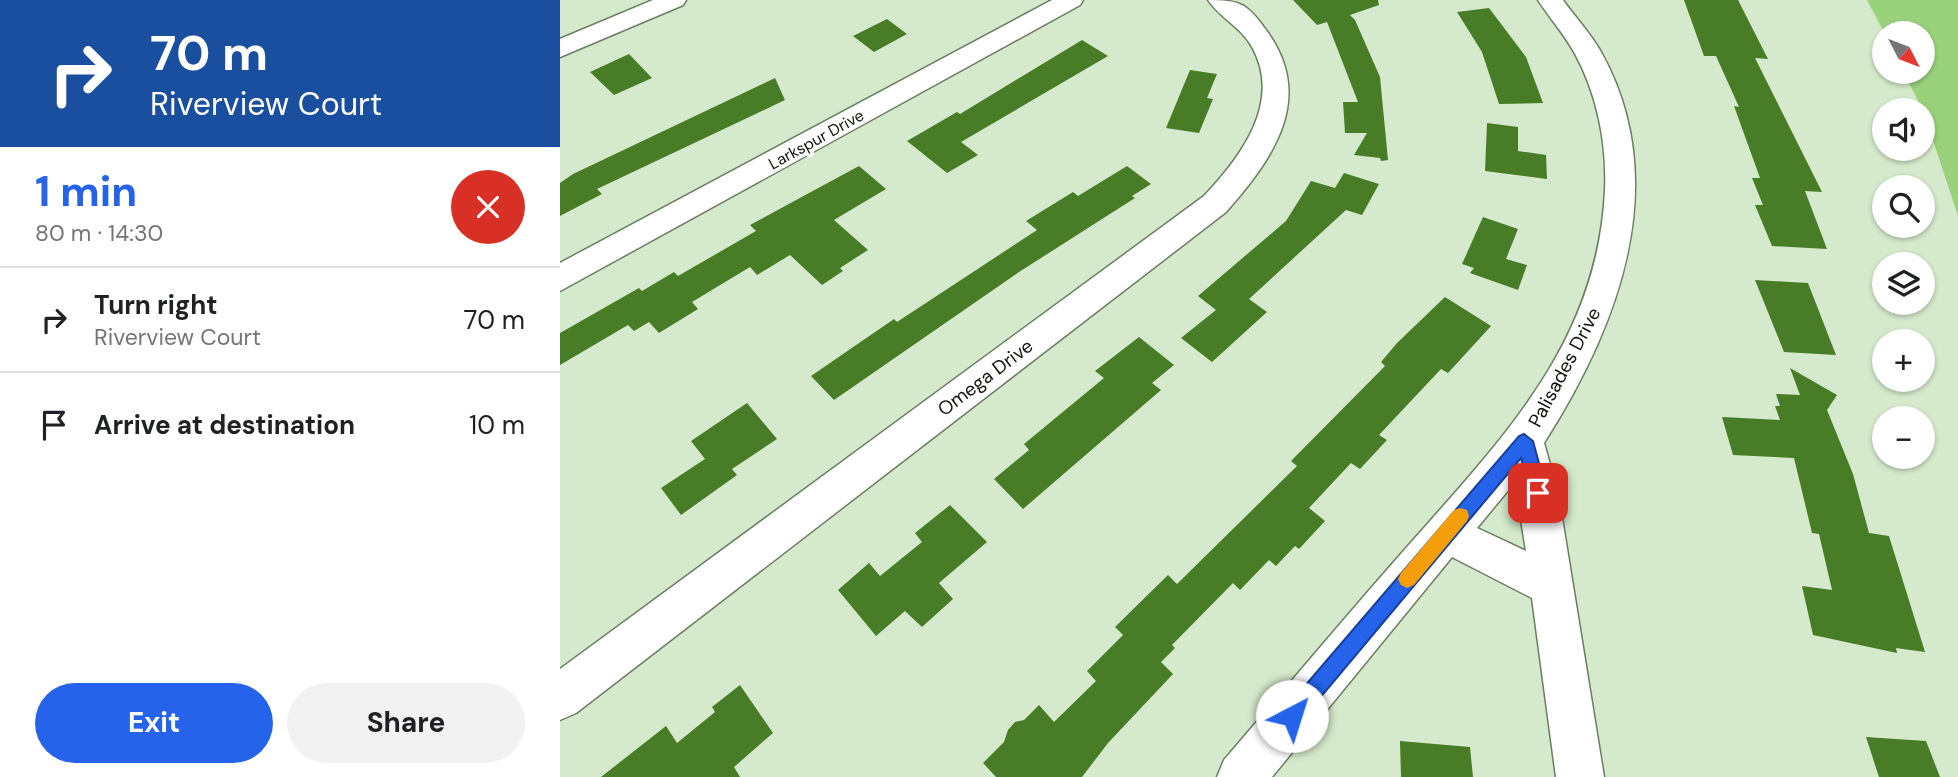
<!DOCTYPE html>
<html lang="en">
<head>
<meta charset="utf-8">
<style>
	body { margin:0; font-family:"DM Sans",sans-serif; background:#f2f2f2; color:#202124; height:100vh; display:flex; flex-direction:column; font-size:26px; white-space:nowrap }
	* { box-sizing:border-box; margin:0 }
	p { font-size:23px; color:#757577 }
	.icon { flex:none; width:38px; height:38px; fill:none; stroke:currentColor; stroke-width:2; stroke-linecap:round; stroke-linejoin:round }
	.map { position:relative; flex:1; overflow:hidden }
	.sheet { display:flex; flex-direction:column; background:#fff; width:560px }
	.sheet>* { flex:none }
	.hud { background:#1a4fa0; color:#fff; overflow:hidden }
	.needle { width:46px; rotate:132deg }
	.controls { position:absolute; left:1312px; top:21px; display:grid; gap:14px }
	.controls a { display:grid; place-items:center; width:63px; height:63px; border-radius:50%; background:#fff; box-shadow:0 2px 5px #0004; font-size:35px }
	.pin { position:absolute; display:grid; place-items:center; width:60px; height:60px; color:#fff; margin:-30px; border-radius:14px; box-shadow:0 4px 10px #0006 }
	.me { position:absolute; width:77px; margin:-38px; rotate:40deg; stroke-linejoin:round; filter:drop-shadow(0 0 5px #0008) }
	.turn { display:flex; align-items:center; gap:24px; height:147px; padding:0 35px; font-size:32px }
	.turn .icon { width:91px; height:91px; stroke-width:2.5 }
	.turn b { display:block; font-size:49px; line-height:60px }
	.round { display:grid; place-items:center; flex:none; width:74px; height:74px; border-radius:37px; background:#f2f2f2 }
	.head { display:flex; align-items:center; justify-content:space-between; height:119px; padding:0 35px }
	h1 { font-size:42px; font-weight:700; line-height:52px; color:#2563eb }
	.cta { display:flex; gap:14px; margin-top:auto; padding:14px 35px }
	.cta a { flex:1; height:80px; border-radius:42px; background:#2563eb; color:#fff; font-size:28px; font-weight:700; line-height:80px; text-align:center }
	.cta a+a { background:#f2f2f2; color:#202124 }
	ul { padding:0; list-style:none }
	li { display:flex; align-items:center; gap:21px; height:105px; padding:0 35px; border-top:2px solid #e0e0e0 }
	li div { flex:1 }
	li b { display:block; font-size:26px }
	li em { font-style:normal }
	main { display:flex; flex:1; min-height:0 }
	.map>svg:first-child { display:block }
	.water { fill:#9ad27c }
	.building { fill:#487c27 }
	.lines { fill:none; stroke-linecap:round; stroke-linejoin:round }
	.minor-casing { stroke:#6b7d62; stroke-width:3 }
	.minor { fill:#fff; fill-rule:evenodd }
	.route { fill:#2563eb; stroke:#184099; stroke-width:2 }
	.slow { fill:#f59e0b }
	.labels { text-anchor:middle; stroke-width:7; stroke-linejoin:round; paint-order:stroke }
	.far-street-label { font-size:16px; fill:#0e150b; stroke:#fff }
	.street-label { font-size:19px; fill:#0e150b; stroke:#fff }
</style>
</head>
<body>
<main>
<section class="sheet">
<div class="hud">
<div class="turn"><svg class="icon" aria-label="right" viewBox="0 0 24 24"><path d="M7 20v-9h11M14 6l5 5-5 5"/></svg><div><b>70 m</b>Riverview Court</div></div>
</div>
<div class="head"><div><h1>1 min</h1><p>80 m · 14:30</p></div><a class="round" style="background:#d93025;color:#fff"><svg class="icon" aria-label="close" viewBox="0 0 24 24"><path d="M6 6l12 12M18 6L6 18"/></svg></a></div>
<ul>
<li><svg class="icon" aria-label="right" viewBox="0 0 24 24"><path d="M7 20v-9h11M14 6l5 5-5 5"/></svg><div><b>Turn right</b><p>Riverview Court</p></div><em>70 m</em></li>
<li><svg class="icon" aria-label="arrive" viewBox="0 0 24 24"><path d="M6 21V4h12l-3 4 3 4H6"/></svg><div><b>Arrive at destination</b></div><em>10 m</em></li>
</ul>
<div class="cta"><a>Exit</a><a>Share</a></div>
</section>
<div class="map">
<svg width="1398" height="777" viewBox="0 0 1398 777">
	<rect width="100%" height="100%" fill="#d5eacc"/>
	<polygon class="water" points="1307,0 1398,0 1398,216 1363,110 1343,72 1363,72 1363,33 1325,34"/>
	<g class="building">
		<polygon points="733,0 818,0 819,5 790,15 795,20 820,77 828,160 821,161 820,158 794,155 807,133 785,133 783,102 798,102 767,22 757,25"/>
		<polygon points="1124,0 1178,0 1208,59 1195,58 1262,192 1245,191 1267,249 1212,246 1195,205 1203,205 1192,178 1200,178 1174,106 1179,107 1156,56 1144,56"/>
		<polygon points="929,8 966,57 983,103 939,104 922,52 897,12"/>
		<polygon points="327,19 347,34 314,52 293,36"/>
		<polygon points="522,40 548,56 401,142 418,155 387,173 347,141 397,112 400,114"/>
		<polygon points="69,54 92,78 54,95 30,72"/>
		<polygon points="630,70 657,74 647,98 653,99 639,133 606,128"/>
		<polygon points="215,78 225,100 37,189 42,194 0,216 0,183 13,174"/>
		<polygon points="927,123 958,127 958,151 986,155 987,179 925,171"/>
		<polygon points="299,166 326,189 274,220 308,250 280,268 283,271 262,285 230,255 197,275 190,267 132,302 138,309 99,333 89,322 74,331 68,325 0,365 0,333 79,288 82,291 114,272 118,276 196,231 190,225"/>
		<polygon points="567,166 591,184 572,196 575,198 459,272 274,400 251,376 334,319 337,322 477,230 466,221 513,192 518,196"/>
		<polygon points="784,173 819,184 802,215 786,210 689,299 707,312 652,362 621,338 656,310 638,296 726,221 751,181 775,188"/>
		<polygon points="923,217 958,229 946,259 967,265 958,290 910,273 914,268 902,264"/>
		<polygon points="1195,280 1248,283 1276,355 1224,352"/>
		<polygon points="885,297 931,326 888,373 881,369 819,435 827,440 800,469 791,463 749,508 765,521 739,549 735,546 716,566 709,560 680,590 673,583 612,645 615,648 601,662 613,674 548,743 522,777 436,777 423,763 444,742 448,730 455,722 464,720 479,705 494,722 536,681 527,671 563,635 555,627 608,575 617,584 737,466 731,461 825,366 821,362 837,343"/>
		<polygon points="579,337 614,365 592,383 601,390 463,509 434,479 469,450 464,444 544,378 535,371"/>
		<polygon points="1230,368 1277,395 1267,410 1293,474 1309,533 1329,536 1365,652 1336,648 1337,653 1253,635 1242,586 1272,590 1259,534 1252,533 1234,458 1173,455 1162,417 1220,420 1215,406 1220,406 1216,394 1240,395"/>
		<polygon points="187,403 217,439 172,469 177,475 121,515 101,488 145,459 131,441"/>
		<polygon points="390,505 427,542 379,583 393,599 362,627 345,611 316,636 278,590 309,563 320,576 362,542 355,533"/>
		<polygon points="180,685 213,733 174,767 180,777 41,777 106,726 117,743 155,712 152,707"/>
		<polygon points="1306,737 1366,741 1380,777 1319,777"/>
		<polygon points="840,741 910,747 913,777 841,777"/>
	</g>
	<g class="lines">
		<defs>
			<g id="minor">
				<polygon points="93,0 126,0 123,5 0,57 0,39"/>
				<polygon points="492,0 523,0 520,5 0,291 0,263"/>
				<path d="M648,0C679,0 687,3 706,30C756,97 714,158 666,212L16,713L0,720V669L644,196C680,158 723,102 692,47C681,27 660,18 648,0Z"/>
				<path d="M978,0H1003C1015,17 1031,34 1041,52C1114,183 1058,327 984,443L998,493L1044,777H996L972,598L892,557L712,777H657L664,760C725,689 785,617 847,547C942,439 1038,343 1045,190C1047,143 1037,93 1014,52C1004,34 989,17 978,0ZM955,482L966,551L917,528Z"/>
			</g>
		</defs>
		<use href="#minor" class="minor-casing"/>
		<use href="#minor" class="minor"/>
	</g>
	<polygon class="route" points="964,434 973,441 987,493 985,499 972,499 961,458 739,723 732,726 725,723 722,716 725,709 959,436"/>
	<polygon class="slow" points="900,508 907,510 909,516 907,521 854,585 847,588 841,585 838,579 841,573 894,510"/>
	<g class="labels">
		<g class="far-street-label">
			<text transform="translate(256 139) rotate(-29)" y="6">Larkspur Drive</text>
		</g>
		<g class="street-label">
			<text transform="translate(1004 367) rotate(-62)" y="7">Palisades Drive</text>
			<text transform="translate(425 377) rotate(-37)" y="7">Omega Drive</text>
		</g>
	</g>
</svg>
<div class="controls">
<a><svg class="needle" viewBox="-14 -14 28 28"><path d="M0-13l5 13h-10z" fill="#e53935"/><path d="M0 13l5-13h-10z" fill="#757577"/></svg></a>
<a><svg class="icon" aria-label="sound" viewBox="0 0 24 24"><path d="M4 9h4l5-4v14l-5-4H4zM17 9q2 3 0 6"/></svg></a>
<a><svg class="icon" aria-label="search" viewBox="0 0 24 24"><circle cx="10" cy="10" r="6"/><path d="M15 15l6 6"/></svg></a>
<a><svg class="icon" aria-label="layers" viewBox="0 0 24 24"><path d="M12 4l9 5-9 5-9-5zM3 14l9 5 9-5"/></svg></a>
<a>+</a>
<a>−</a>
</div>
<div class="pin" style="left:978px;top:493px;background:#d93025"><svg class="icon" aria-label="arrive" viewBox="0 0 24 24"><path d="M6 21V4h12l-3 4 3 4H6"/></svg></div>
<svg class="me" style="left:732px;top:716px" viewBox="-20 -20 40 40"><circle r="19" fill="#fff"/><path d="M0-13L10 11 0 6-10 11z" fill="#2563eb"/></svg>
</div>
</main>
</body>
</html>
